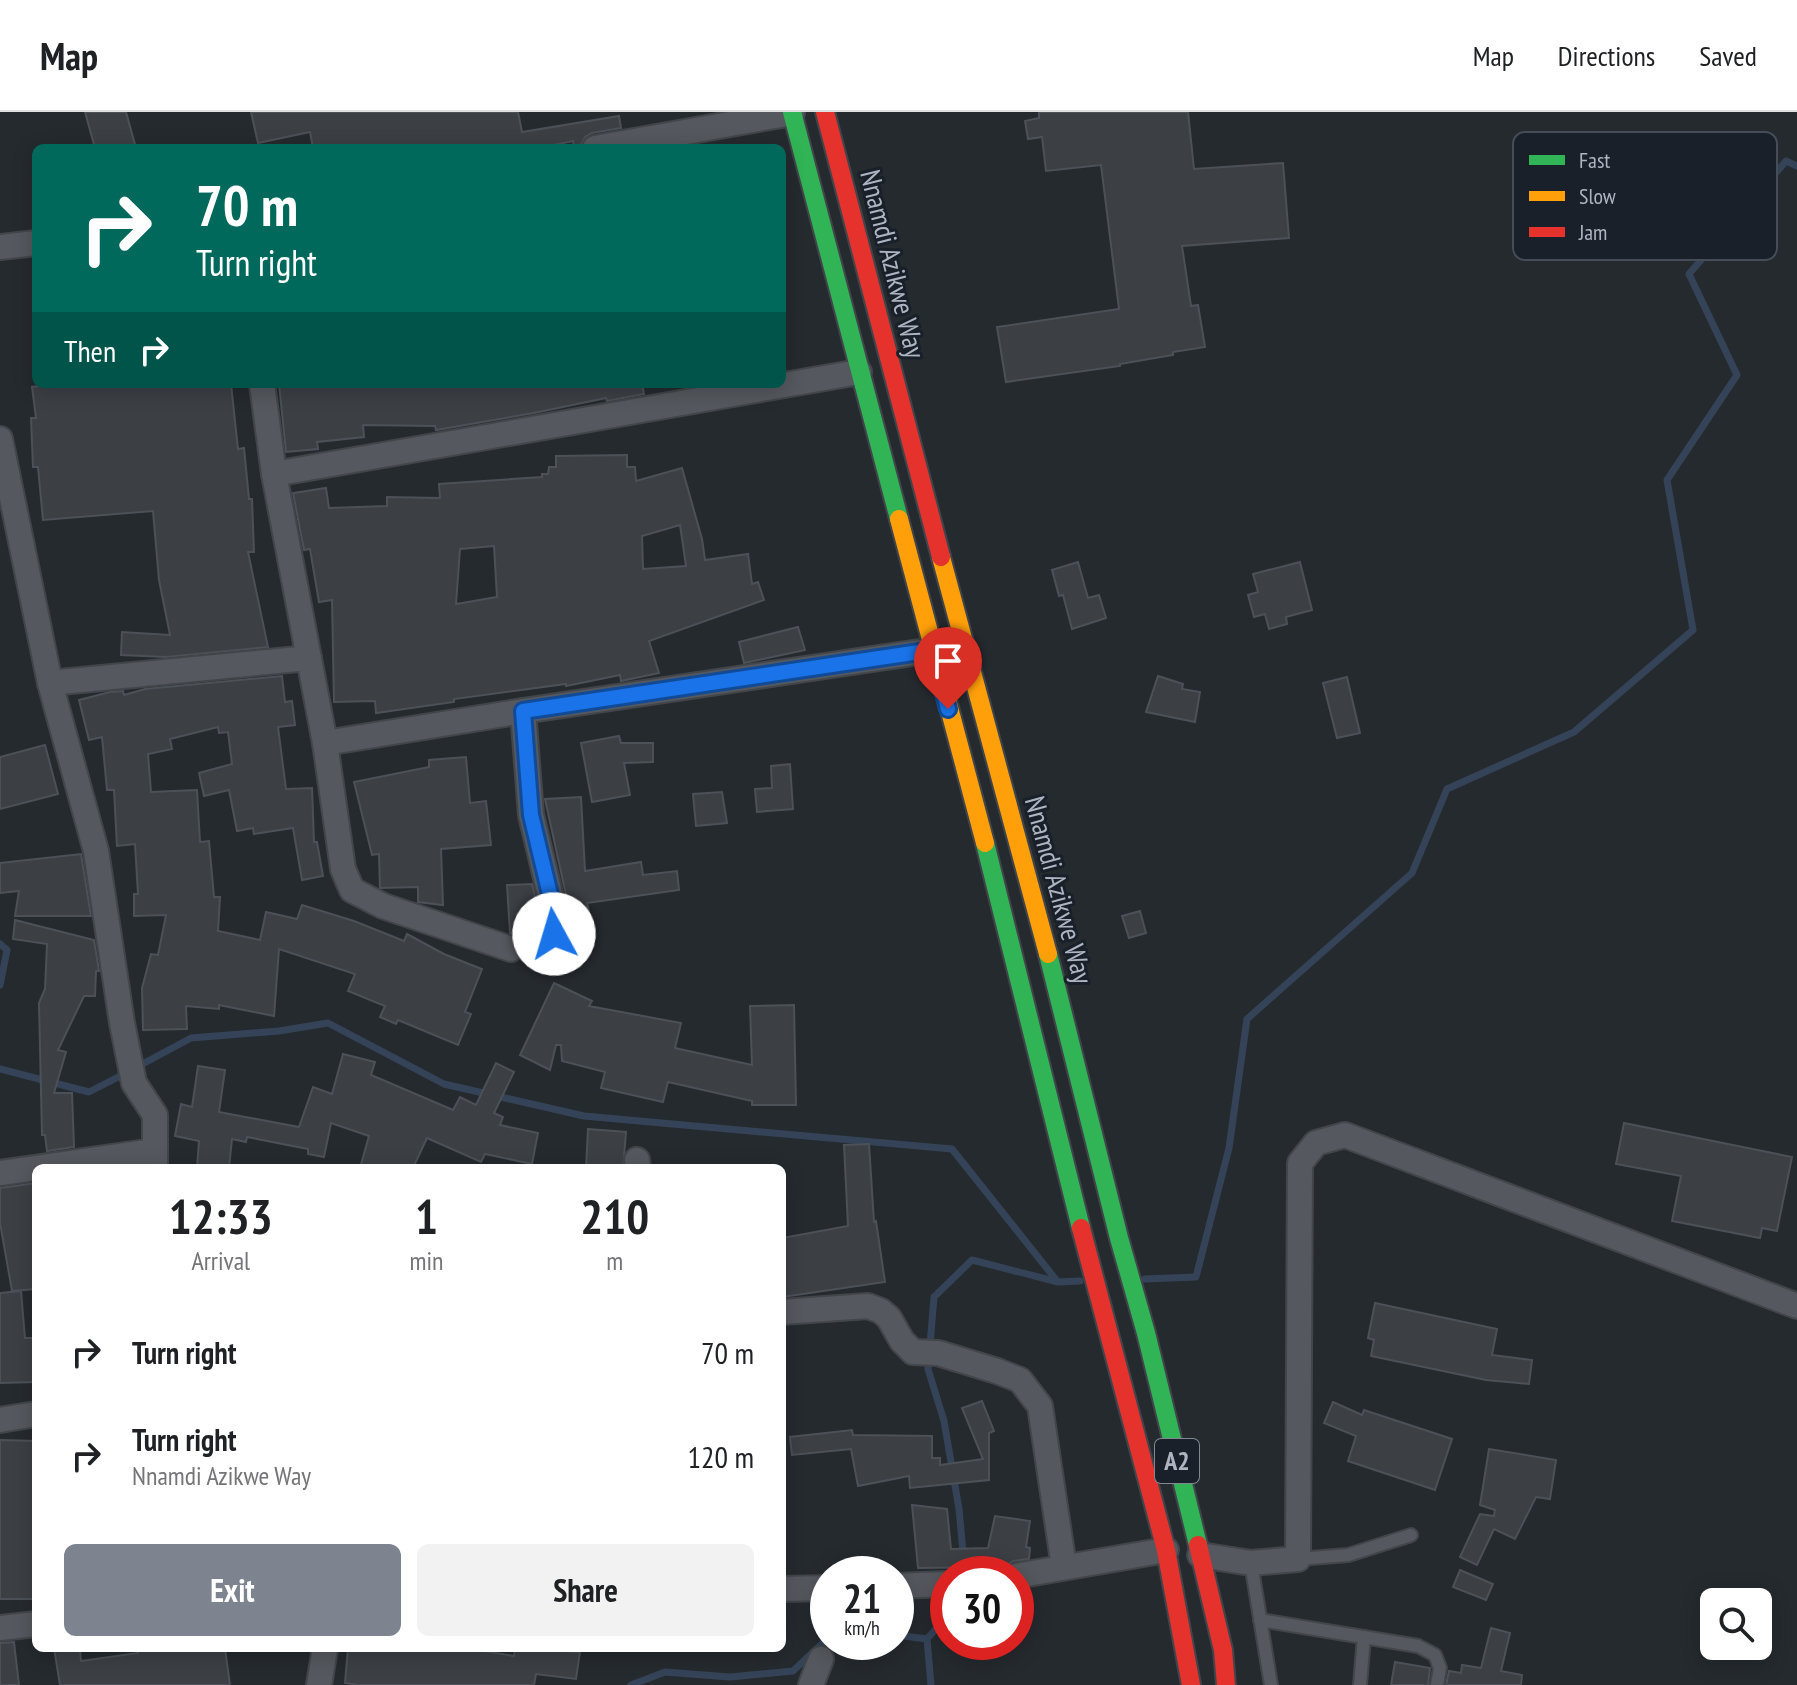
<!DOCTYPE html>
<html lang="en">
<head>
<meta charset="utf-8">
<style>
	body { margin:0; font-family:"PT Sans Narrow",sans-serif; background:#f2f2f2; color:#202124; height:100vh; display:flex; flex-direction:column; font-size:30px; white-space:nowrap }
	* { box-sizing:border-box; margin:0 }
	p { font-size:26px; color:#757577 }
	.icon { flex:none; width:44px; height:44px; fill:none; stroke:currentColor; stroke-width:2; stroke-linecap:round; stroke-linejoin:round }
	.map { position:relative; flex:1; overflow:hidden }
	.drawer { position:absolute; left:32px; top:1052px; width:754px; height:488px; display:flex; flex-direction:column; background:#fff; border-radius:12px; box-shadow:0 4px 20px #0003 }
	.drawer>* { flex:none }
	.top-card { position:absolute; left:32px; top:32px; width:754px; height:244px; border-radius:12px; box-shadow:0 4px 20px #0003; background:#00695c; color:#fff; overflow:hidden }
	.controls { position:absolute; left:1700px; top:1476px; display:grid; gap:16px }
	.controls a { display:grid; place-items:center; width:72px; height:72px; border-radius:12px; background:#fff; box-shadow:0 4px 20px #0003; font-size:40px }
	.speed { position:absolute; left:810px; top:1444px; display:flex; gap:16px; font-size:40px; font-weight:700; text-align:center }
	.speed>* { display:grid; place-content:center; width:104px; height:104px; border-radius:50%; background:#fff; box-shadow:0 4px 20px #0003; line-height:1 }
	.speed small { font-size:20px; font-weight:400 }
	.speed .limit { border:12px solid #d22; background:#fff; color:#111 }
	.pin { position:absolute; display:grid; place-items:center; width:68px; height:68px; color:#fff; margin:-82px -34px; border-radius:50% 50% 50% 0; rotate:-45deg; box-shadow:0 0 8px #0007 }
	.pin .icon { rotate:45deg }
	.me { position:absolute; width:88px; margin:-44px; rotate:354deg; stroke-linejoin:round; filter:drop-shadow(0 0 6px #0008) }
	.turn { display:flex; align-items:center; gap:28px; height:168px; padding:0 32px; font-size:36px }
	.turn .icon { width:104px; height:104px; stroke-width:2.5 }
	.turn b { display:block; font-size:56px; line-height:68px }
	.then { display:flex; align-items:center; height:76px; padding:0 32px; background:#0003; gap:16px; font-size:30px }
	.eta { display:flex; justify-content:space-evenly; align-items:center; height:136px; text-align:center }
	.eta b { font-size:48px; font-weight:700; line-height:56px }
	.cta { display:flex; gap:16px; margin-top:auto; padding:16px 32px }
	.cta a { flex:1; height:92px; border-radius:12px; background:#7e848f; color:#fff; font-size:32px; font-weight:700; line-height:92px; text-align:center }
	.cta a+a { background:#f2f2f2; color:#202124 }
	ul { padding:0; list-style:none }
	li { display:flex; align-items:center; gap:24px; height:104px; padding:0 32px }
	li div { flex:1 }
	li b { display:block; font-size:30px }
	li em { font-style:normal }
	header { display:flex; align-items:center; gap:48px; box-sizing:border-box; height:112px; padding:0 40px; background:#fff; border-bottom:2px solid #e0e0e0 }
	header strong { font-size:38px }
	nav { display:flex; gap:44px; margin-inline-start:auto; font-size:28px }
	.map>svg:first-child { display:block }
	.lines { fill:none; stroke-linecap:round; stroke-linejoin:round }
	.stream { stroke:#354358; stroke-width:7 }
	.building { fill:#3c4045; stroke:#4c5158; stroke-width:2; fill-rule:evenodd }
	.lane-casing { stroke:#42464a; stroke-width:16 }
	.street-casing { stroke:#42464a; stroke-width:28 }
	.fast-casing { stroke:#41454b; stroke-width:22 }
	.slow-casing { stroke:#41454b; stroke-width:22 }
	.jam-casing { stroke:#41454b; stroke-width:22 }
	.lane { stroke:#55585e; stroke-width:12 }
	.street { stroke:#55585e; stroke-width:24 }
	.fast { stroke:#30b455; stroke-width:18 }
	.slow { stroke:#ff9f0a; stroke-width:18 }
	.jam { stroke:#e5322d; stroke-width:18 }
	.route-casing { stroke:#114b97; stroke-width:20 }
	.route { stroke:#1a73e8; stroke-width:14 }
	.labels { text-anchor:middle; stroke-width:6; stroke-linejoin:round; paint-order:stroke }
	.shield { fill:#192029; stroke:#818894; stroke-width:2 }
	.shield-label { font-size:26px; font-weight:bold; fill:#aeb5c2 }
	.street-label { font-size:28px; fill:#aeb5c2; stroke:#192029 }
	.key { fill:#192029; stroke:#464d57; stroke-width:2 }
	.key-label { font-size:22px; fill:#aeb5c2 }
</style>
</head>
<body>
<header>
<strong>Map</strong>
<nav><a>Map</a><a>Directions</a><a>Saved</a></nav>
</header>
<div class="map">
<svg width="1797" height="1573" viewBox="0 0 1797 1573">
	<rect width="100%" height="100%" fill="#252a2f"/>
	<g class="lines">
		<g class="stream">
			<polyline points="0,832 7,838 0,873"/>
			<polyline points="137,955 191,926 279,919 328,911 444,972 584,1004 952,1037 1057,1169"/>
			<polyline points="0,957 89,980 126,961"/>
			<polyline points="1145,1167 1196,1165 1229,1036 1247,907 1412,761 1447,677 1574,620 1693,518 1667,368 1737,263 1689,162 1786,49 1797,54"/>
			<polyline points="965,1462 959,1397 944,1309 928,1257 934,1185 972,1148 1058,1170 1080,1169"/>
			<polyline points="896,1523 927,1527 948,1503"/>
			<polyline points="927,1527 931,1573"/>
			<polyline points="631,1573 665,1560 730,1565 793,1559 828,1526"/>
		</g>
	</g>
	<g class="building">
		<polygon points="85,0 126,0 136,36 95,36"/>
		<polygon points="251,0 518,0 522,20 619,4 621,16 592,21 585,25 580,35 574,36 573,29 540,36 313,36 310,20 258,31"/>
		<polygon points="1039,0 1188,0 1194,57 1283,51 1289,126 1182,134 1191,194 1198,193 1205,235 1173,240 1173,243 1120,252 1120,254 1006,270 997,215 1119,197 1101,53 1046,59 1042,25 1028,27 1025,9 1039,6"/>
		<polygon points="58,272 231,272 238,337 244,336 249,387 252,387 254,440 248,440 268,535 166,545 121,543 122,520 170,523 159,468 153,399 43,408 38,355 33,355 31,306 36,306 32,275"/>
		<polygon points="279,272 642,272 644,282 607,289 606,286 534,301 436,318 435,314 363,313 364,325 317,330 318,337 286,340"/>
		<path d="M627,343V355H635L636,369L682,356L702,427L705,448L748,442L752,472L758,470L764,488L649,529L659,561L621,569L620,563L566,574V572L454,587V590L376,601L375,589L334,590L332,488L319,490L310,437L304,438L293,381L326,376L329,396L387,394V385L440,386L439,372L542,365V362H548L549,355H556V344ZM680,413L686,454L643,457L642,424ZM494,434L497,485L456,492L460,437Z"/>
		<polygon points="1078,450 1088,486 1099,483 1106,506 1072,517 1063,483 1059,484 1052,458"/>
		<polygon points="1300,450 1312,498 1286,505 1287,512 1269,517 1265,502 1254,505 1248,483 1258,480 1253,462"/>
		<polygon points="798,515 805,538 744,551 739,530"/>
		<polygon points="282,564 285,590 292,589 295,613 278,615 286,677 312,676 314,730 317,730 323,764 302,768 293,716 254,722 253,716 237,719 229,678 204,684 199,661 232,652 228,620 219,621 218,615 170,627 172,637 148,642 151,680 197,678 200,730 209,729 214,785 220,785 218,819 260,828 266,800 297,807 302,793 354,809 404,829 407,822 444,842 482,857 465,900 471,902 458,933 398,908 396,912 380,905 385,894 348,879 355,862 279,837 274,904 219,893 219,897 186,894 187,917 143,918 142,876 151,842 158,843 166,803 134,804 134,782 138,782 135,732 117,734 114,678 107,678 102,625 89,628 79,588 110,580 123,579 124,583 145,577"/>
		<polygon points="1158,564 1183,572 1182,577 1200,580 1195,610 1146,600"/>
		<polygon points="1347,565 1360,621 1337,626 1323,571"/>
		<polygon points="619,624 621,631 653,631 653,650 624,651 630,683 592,690 581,631"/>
		<polygon points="45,633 58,682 0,697 0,645"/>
		<polygon points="466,645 470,691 486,689 491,733 441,737 443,793 418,790 418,775 380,776 379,742 372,743 354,670 429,655 429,648"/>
		<polygon points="790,652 793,697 757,700 755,677 772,676 771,654"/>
		<polygon points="722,680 727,711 696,714 693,682"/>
		<polygon points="581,685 585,759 641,750 643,763 677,759 679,778 587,791 595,825 569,831 568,792 545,687"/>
		<polygon points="81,742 91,804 15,804 19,779 0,781 0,751"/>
		<polygon points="532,772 538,797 539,823 518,824 510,821 507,773"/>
		<polygon points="1140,799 1146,821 1129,826 1122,804"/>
		<polygon points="15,808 94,828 99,859 96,859 95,884 84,884 58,938 66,940 54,981 72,981 74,1035 47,1039 45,1023 42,1023 39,891 45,877 47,832 13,827"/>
		<polygon points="554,871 592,889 589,894 681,911 675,936 752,953 750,894 794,893 796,993 752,993 752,989 668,970 663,990 601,976 605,960 562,949 561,933 556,933 550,958 520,943"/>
		<polygon points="343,942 375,950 371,963 453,998 460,985 476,993 496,951 514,960 494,1001 503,1005 500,1013 538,1021 532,1052 485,1042 481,1050 427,1026 413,1056 360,1056 369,1024 331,1011 324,1045 308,1042 308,1037 247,1025 246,1030 232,1027 229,1056 197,1056 199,1029 175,1024 181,992 192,995 198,954 225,958 219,1000 299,1015 313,975 332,982"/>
		<polygon points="1624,1011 1792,1045 1777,1119 1762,1116 1760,1126 1672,1109 1681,1064 1616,1052"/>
		<polygon points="588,1017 626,1020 623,1056 586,1056"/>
		<polygon points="869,1032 874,1110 876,1109 885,1170 782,1185 782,1126 848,1114 844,1033"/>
		<polygon points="36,1071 36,1177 12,1179 0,1111 0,1076"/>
		<polygon points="21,1179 25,1226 36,1226 36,1270 0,1271 0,1181"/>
		<polygon points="1375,1191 1497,1217 1492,1243 1532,1248 1529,1272 1486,1268 1371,1244 1374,1228 1368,1226"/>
		<polygon points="982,1289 994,1319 989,1321 989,1368 910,1376 909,1364 858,1374 851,1337 792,1343 790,1325 852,1318 853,1323 932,1324 932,1346 940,1346 940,1353 983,1347 962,1296"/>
		<polygon points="1333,1290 1362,1303 1364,1298 1452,1327 1435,1378 1348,1349 1356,1324 1324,1311"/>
		<polygon points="0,1328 36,1329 36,1487 0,1487"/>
		<polygon points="1489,1337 1556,1348 1550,1387 1536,1385 1515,1427 1494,1417 1477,1453 1460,1445 1480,1402 1494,1404 1495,1398 1480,1393"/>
		<polygon points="912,1393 947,1397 951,1437 988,1436 995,1404 1030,1409 1026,1435 1030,1436 1029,1447 1013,1449 1005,1455 918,1456"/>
		<polygon points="1460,1458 1493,1472 1486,1488 1453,1475"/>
		<polygon points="1491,1516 1510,1521 1501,1559 1522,1563 1521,1573 1446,1573 1449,1559 1461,1561 1462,1553 1481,1556"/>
		<polygon points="14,1530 19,1573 0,1573 0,1531"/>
		<polygon points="54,1536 80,1538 81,1549 138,1541 138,1536 225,1536 230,1573 60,1573"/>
		<polygon points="348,1536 465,1536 514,1544 515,1536 566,1536 566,1539 580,1540 576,1567 536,1562 534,1573 359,1573 345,1571"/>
		<polygon points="1395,1550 1430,1556 1428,1573 1391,1573"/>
	</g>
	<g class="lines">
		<defs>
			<g id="lane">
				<polyline points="1298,1447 1348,1443 1411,1423"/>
				<polyline points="1251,1451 1271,1573"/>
				<polyline points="1260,1508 1418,1534 1435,1543 1440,1556 1437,1573"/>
				<polyline points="1360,1573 1364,1525"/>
			</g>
			<g id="street">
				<polyline points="595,36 792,1"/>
				<polyline points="0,135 36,131"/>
				<polyline points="262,272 274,362 325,631 343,757 352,778 383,794 511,837"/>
				<polyline points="0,327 50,571 96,739 122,911 134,971 155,1003 155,1056"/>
				<polyline points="274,362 859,260"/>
				<polyline points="50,571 309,546"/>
				<polyline points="523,599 531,703 553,795 554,822"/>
				<polyline points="325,631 523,599 933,538"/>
				<polyline points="637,1048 638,1056"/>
				<polyline points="0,1061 154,1039"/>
				<polyline points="782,1200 868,1194 881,1199 889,1206 902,1229 913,1240 938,1241 997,1259 1020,1268 1040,1294 1064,1455"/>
				<polyline points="0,1308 36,1302"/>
				<polyline points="1200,1443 1251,1451 1298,1447 1300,1051 1316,1031 1345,1023 1797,1194"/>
				<polyline points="1016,1464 1166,1438"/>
				<polyline points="896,1474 948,1472"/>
				<polyline points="782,1477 828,1476"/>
				<polyline points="0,1516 36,1512"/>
				<polyline points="319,1573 325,1536"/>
				<polyline points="811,1573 821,1547"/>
			</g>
			<g id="fast">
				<polyline points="792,0 899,407"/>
				<polyline points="985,731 1081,1116"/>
				<polyline points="1048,842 1119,1126 1146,1221 1198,1433"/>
			</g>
			<g id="slow">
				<polyline points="899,407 985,731"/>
				<polyline points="941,445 1048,842"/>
			</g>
			<g id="jam">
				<polyline points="825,0 941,445"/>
				<polyline points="1081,1116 1166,1438 1191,1573"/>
				<polyline points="1198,1433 1223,1538 1226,1573"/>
			</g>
		</defs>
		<use href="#lane" class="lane-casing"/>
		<use href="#street" class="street-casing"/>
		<use href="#fast" class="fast-casing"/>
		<use href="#slow" class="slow-casing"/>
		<use href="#jam" class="jam-casing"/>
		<use href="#lane" class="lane"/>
		<use href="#street" class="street"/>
		<use href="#fast" class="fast"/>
		<use href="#slow" class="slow"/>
		<use href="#jam" class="jam"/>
	</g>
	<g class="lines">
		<defs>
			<polyline id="route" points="554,822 553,795 531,703 523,599 933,538 948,597"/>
		</defs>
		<use href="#route" class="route-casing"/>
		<use href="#route" class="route"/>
	</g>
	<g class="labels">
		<rect class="shield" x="1155" y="1327" width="44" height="44" rx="6"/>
		<g class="shield-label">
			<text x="1177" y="1358">A2</text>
		</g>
		<g class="street-label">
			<text transform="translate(893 152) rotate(76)" y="10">Nnamdi Azikwe Way</text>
			<text transform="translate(1059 778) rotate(75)" y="10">Nnamdi Azikwe Way</text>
		</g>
	</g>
	<rect x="1513" y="20" width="264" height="128" rx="12" class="key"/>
	<rect x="1529" y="43" width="36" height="10" fill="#30b455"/>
	<rect x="1529" y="79" width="36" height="10" fill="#ff9f0a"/>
	<rect x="1529" y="115" width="36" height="10" fill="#e5322d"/>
	<g class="key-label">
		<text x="1579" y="56">Fast</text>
		<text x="1579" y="92">Slow</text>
		<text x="1579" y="128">Jam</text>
	</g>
</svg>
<div class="controls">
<a><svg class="icon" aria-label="search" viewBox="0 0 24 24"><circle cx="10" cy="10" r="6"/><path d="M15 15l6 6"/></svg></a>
</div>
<div class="speed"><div>21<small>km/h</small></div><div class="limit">30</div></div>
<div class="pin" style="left:948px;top:597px;background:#d93025"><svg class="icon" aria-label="arrive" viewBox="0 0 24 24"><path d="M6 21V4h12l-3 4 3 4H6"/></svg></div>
<svg class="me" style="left:554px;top:822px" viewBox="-20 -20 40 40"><circle r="19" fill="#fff"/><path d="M0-13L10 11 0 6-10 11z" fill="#1a73e8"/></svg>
<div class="top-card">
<div class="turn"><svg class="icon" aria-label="right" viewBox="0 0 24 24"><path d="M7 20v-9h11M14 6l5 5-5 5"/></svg><div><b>70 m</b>Turn right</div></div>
<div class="then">Then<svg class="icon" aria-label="right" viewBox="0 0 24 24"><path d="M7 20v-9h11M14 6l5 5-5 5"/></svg></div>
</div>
<section class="drawer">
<div class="eta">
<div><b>12:33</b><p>Arrival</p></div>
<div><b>1</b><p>min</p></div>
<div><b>210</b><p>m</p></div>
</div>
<ul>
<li><svg class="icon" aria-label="right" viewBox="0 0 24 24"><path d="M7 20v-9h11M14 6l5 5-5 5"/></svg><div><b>Turn right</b></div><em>70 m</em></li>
<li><svg class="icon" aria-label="right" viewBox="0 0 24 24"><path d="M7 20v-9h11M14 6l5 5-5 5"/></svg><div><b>Turn right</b><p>Nnamdi Azikwe Way</p></div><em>120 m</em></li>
</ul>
<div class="cta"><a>Exit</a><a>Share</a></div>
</section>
</div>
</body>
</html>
